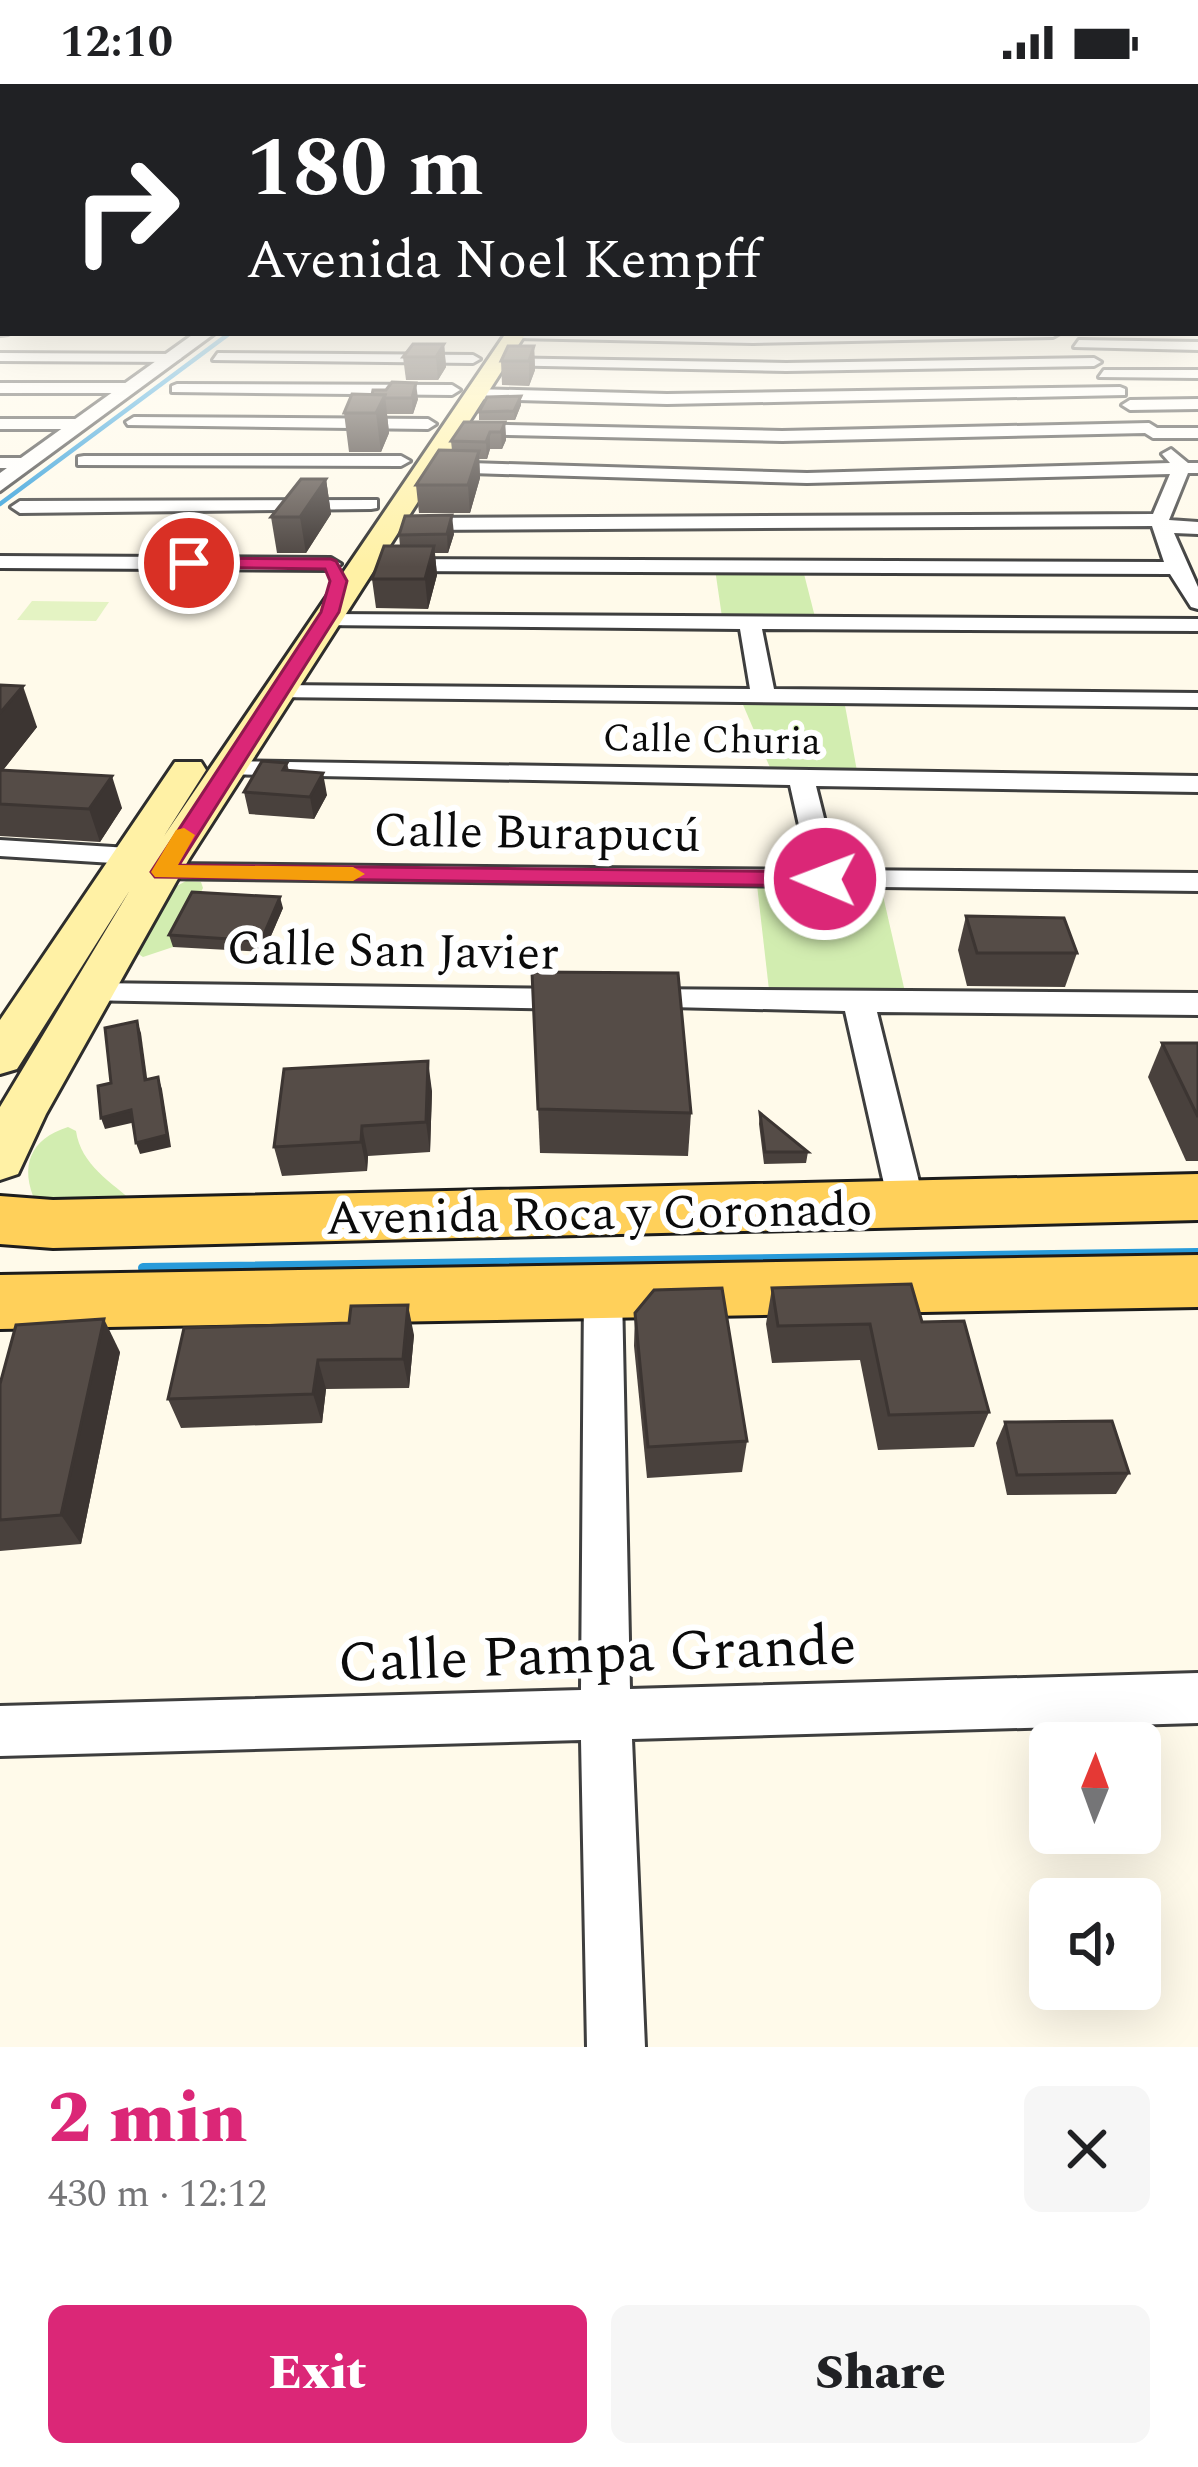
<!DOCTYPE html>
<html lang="en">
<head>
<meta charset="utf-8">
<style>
	body { margin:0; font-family:Spectral,serif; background:#f6f6f6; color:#202124; height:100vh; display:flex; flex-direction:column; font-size:45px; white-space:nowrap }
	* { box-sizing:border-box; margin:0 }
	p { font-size:39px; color:#757577 }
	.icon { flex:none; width:66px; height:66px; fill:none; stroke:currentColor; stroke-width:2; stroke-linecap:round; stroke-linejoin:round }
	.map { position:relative; height:1963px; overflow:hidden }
	.drawer { display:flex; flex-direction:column; background:#fff; flex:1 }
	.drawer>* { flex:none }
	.hud { position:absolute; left:0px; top:0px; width:1200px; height:252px; box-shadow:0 12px 48px #0002; background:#202124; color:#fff; overflow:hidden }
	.needle { width:78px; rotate:1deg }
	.tools { position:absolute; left:1029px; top:1638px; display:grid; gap:24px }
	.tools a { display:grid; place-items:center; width:132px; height:132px; border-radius:18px; background:#fff; box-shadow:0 12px 48px #0002; font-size:60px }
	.pin { position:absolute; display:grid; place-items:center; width:102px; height:102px; color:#fff; margin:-51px; border:6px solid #fff; border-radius:50%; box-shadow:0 3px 12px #0007 }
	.me { position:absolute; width:132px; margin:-66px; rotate:271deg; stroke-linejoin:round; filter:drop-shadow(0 0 9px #0008) }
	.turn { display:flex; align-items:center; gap:42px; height:252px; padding:0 48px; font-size:54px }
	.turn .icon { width:156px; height:156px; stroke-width:2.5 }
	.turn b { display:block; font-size:84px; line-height:102px }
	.round { display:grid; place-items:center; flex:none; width:126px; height:126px; border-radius:18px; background:#f6f6f6 }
	.overview { display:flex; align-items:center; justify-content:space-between; height:204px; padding:0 48px }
	h1 { font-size:72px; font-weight:800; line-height:90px; color:#db2777 }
	.button { display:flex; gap:24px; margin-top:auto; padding:24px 48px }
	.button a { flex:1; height:138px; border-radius:18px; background:#db2777; color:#fff; font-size:48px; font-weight:800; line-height:138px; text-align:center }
	.button a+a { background:#f6f6f6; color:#202124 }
	.status { display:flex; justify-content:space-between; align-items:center; height:84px; padding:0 60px; background:#fff; direction:ltr }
	.status svg { height:33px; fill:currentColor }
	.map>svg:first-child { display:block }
	.green { fill:#d2edb0 }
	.pitch { fill:#e4f3c3 }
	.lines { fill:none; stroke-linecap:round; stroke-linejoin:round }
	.stream-far1 { stroke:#299bda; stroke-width:4.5 }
	.stream { stroke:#299bda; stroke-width:10 }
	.minor-casing { stroke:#3e3e3e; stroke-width:6 }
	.tertiary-casing { stroke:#3e3e3e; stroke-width:6 }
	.secondary-casing { stroke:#2d2d2d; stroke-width:6 }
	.primary-casing { stroke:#1c1c1c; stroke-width:6 }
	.minor { fill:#fff; fill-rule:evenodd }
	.tertiary { fill:#fff; fill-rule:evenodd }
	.secondary { fill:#fff1a5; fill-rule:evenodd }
	.primary { fill:#ffd05a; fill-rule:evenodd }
	.wall { fill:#49413d }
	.shaded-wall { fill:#3c3532 }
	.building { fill:#554c47; stroke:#3c3532; stroke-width:3 }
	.route { fill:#db2777; stroke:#8e194d; stroke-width:3 }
	.slow { fill:#f59e0b }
	.labels { text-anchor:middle; stroke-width:12; stroke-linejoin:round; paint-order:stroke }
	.far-street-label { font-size:39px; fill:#0b0b0b; stroke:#fff }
	.street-label { font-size:48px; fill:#0b0b0b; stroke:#fff }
	.near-street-label { font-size:57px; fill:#0b0b0b; stroke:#fff }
</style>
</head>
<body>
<div class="status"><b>12:10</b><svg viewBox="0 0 49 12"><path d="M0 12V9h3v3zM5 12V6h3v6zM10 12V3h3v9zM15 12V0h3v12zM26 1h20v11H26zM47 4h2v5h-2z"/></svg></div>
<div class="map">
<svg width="1198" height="1963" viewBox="0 0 1198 1963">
	<rect width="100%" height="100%" fill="#fffaea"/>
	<g class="green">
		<polygon points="715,485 803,486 815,533 722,533"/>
		<polygon points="741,616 844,616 857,687 771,686"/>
		<polygon points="186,797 201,798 203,804 173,863 143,873 137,869 173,804"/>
		<polygon points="757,801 881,803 905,908 769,906"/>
		<path d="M68,1043L76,1047C81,1081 111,1098 136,1120L36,1119C19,1082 30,1055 68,1043Z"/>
	</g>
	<polygon class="pitch" points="32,517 109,518 96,537 17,536"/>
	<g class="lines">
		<polyline class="stream-far1" points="0,420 230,249"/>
		<polyline class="stream" points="143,1184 1198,1169"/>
		<defs>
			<g id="minor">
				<rect x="0" y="218" width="3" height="8"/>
				<rect x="1197" y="234" width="1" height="8"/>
				<polygon points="0,243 3,249 8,250 0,251"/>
				<polygon points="1060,249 1053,253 753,259 515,254 508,250"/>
				<polygon points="1079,256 1198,258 1198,266 1074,263"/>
				<polygon points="0,269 174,270 181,274 174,278 0,277"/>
				<polygon points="218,269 473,271 480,275 473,279 213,276"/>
				<polygon points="495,274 786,279 1094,274 1101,278 1094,282 786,287 490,281"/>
				<polygon points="1104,286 1198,286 1198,294 1099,293"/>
				<polygon points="0,299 130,299 138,304 130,309 0,309"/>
				<polygon points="177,300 452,301 460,306 452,311 172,308 172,302"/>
				<polygon points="1120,303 1125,305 1125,311 667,320 475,315 467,310 475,305 667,310"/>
				<polygon points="1198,315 1198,325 1130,326 1122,321 1130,316"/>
				<polygon points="134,333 428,335 436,340 428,345 128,341 126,338"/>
				<polygon points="0,335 81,335 89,340 81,345 0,345"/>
				<polygon points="1149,339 1157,344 1198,344 1198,354 1153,354 1145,349 782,357 460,350 452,345 460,340 782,347"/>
				<polygon points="1171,365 1188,379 1198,379 1198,389 1188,389 1169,436 1198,438 1198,450 1174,449 1198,503 1198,525 1191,523 1170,490 391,487 381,481 391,475 1164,478 1152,442 412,446 403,440 412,434 1153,430 1170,390 807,399 438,388 429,383 438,378 807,389 1170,379 1162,370"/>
				<polygon points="84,372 401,372 410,377 401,382 78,381 78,373"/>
				<polygon points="0,374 28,374 37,379 28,384 0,384"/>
				<polygon points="377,416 377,424 371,425 20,429 11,423 20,417"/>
				<polygon points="0,472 331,474 341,480 331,486 0,484"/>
				<polygon points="325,530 1198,535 1198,547 762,545 774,605 1198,609 1198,623 269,613 269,603 277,601 750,605 740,545 317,541 314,536"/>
				<polygon points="225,677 1198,692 1198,708 816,702 837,786 1198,789 1198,807 153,794 149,788 153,782 163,780 809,786 790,701 216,690 212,685"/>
				<polygon points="0,756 129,764 143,772 129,780 0,772"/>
				<polygon points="91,899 575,905 586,908 591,915 586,922 575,925 80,916 75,909 80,902"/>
				<polygon points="638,905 1198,909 1198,931 877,928 925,1122 920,1132 907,1136 894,1132 889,1122 845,927 627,922 622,915 627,908"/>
				<polygon points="603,1193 617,1198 622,1209 630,1605 1198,1589 1198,1639 632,1655 645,1963 587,1963 581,1656 0,1672 0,1622 581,1606 584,1209 589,1198"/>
			</g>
			<polygon id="tertiary" points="195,249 215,249 0,407 0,389"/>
			<polygon id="secondary" points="506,249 526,249 189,775 46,1030 18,1090 0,1096 0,1023 130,806 17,985 0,990 0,936 175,678 201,678 206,686 164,752"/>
			<g id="primary">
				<polygon points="1198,1090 1198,1136 53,1164 0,1160 0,1112 53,1116"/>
				<polygon points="1198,1171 1198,1223 0,1245 0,1191"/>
			</g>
		</defs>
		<use href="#minor" class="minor-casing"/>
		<use href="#tertiary" class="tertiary-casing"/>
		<use href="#secondary" class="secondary-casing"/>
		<use href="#primary" class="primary-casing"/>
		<use href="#minor" class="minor"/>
		<use href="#tertiary" class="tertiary"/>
		<use href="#secondary" class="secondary"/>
		<use href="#primary" class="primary"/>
	</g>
	<g class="wall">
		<polygon points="444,260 446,283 438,296 406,296 403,273"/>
		<polygon points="534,262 535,286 529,302 502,301 501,277"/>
		<polygon points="372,311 418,315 413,330 387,330 389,349 381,368 349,368 344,329"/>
		<polygon points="521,312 521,321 515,336 479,336 479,328"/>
		<polygon points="505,338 506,356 502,365 490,365 487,375 479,375 480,394 470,429 419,429 416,401 452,366 451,357"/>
		<polygon points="326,395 331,430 306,469 277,469 271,433"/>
		<polygon points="454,450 448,469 435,469 437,491 428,525 376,524 372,495 400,462 399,451"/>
		<polygon points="0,601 37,643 3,686 122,724 100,758 0,752"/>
		<polygon points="287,679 289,687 327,711 314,735 249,730 244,708"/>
		<polygon points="283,824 264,868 173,863 169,851"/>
		<polygon points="966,832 1077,869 1065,903 967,902 958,866"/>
		<polygon points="532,888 691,1029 688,1072 540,1069"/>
		<polygon points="1162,959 1198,959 1198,1077 1186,1077 1148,993"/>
		<polygon points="432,1007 430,1068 368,1072 367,1087 282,1092 274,1063"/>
		<polygon points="760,1029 808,1068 806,1079 764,1080 759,1040"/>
		<polygon points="772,1204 922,1238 989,1328 974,1363 878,1366 860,1276 772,1279 766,1240"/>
		<polygon points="635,1229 747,1357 742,1388 647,1394 634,1262"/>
		<polygon points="414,1251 409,1304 326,1305 322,1339 181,1344 168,1315"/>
		<polygon points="120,1268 81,1460 0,1467 0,1300"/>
		<polygon points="1005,1338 1129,1389 1116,1410 1007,1411 996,1359"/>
	</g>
	<g class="shaded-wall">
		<polygon points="444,260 446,283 438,296 436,273"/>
		<polygon points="534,262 535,286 529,302 529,277"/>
		<polygon points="416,299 418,315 413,330 412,314"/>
		<polygon points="385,311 389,349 381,368 376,329"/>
		<polygon points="521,312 521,321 515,336 514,327"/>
		<polygon points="505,338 506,356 502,365 501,348"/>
		<polygon points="490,348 490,365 487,375 486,358"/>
		<polygon points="479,367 480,394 470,429 468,401"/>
		<polygon points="326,395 331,430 306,469 300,433"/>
		<polygon points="452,431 454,450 448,469 447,450"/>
		<polygon points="434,462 437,491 428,525 425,495"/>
		<polygon points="23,602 37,643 0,690 0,629"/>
		<polygon points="323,689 327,711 314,735 310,713"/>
		<polygon points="112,692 122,724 100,758 89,725"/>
		<polygon points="280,813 283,824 264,868 261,857"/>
		<polygon points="137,937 141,949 149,1008 145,996"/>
		<polygon points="428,977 432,1007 430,1068 426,1038"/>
		<polygon points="158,993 162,1005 171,1063 140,1070 136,1059"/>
		<polygon points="131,1026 136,1038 105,1045 101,1034"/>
		<polygon points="362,1042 368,1072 367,1087 361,1058"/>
		<polygon points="408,1221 414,1251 409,1304 403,1275"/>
		<polygon points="104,1235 120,1268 81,1460 61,1431"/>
		<polygon points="318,1276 326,1305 322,1339 313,1310"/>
	</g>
	<g class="building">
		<polygon points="413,260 444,260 436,273 403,273"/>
		<polygon points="508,262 534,262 529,277 501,277"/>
		<polygon points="392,298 416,299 412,314 384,314 385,311 372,311 373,306 386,306"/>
		<polygon points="352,310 385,311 376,329 344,329"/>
		<polygon points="521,312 514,327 479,328 487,313"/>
		<polygon points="464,338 505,338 501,348 490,348 486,358 451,357"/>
		<polygon points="439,366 479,367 468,401 416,401"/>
		<polygon points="301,395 326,395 300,433 271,433"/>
		<polygon points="452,431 447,450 399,451 405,432"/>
		<polygon points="384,462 434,462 425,495 372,495"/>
		<polygon points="0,601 23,602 0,629"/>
		<polygon points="262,677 287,679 283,686 323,689 310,713 244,708"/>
		<polygon points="0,686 112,692 89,725 0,720"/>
		<polygon points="192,808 280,813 261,857 169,851"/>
		<polygon points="966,832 1064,834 1077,869 977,869"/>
		<polygon points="532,888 678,889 691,1029 538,1025"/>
		<polygon points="137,937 145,996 158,993 167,1051 136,1059 131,1026 101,1034 98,1002 111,999 105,944"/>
		<polygon points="1162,959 1198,959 1198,1033"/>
		<polygon points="428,977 426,1038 362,1042 361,1058 274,1063 284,985"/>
		<polygon points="760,1029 808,1068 765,1068"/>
		<polygon points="911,1200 922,1238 964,1237 989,1328 889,1331 870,1240 778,1242 772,1204"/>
		<polygon points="722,1204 747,1357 648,1363 635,1229 654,1206"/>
		<polygon points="408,1221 403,1275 318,1276 313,1310 168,1315 184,1244 349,1239 351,1222"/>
		<polygon points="104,1235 61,1431 0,1436 0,1300 16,1241"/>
		<polygon points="1112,1337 1129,1389 1017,1391 1005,1338"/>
	</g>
	<linearGradient id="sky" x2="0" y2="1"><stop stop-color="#8fc6f0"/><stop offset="0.43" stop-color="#fffdf6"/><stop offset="1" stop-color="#fffdf6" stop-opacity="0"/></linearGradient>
	<rect width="1198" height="483" fill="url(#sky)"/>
	<polygon class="route" points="189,474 331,475 336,477 347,497 339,528 179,781 825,788 837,795 825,802 155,793 151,788 321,528 330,497 325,485 183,483 183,476"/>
	<polygon class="slow" points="184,744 195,751 178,781 353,783 365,790 353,797 155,793 151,788 176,746"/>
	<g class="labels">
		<g class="far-street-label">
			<text transform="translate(712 654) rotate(1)" y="14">Calle Churia</text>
		</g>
		<g class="street-label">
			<text transform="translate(537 747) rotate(1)" y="17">Calle Burapucú</text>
			<text transform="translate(393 865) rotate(1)" y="17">Calle San Javier</text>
			<text transform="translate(599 1128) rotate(-1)" y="17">Avenida Roca y Coronado</text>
		</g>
		<g class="near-street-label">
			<text transform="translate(597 1568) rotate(-2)" y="20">Calle Pampa Grande</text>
		</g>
	</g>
</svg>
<div class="tools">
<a><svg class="needle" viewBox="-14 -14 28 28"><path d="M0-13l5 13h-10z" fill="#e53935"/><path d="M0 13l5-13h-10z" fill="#757577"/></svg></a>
<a><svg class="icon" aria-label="sound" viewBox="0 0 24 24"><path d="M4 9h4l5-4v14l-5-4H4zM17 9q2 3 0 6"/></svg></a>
</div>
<div class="pin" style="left:189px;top:479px;background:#d93025"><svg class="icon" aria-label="arrive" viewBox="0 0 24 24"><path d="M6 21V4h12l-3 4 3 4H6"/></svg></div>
<svg class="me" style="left:825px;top:795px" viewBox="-20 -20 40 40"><circle r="17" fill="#db2777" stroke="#fff" stroke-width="3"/><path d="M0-11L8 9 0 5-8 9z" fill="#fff"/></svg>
<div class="hud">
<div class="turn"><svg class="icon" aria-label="right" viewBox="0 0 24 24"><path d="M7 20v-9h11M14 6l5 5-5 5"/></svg><div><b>180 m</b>Avenida Noel Kempff</div></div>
</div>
</div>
<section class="drawer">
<div class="overview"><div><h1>2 min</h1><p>430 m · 12:12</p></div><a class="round"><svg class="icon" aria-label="close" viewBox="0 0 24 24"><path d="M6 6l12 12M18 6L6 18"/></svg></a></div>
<div class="button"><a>Exit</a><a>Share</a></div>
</section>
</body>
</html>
